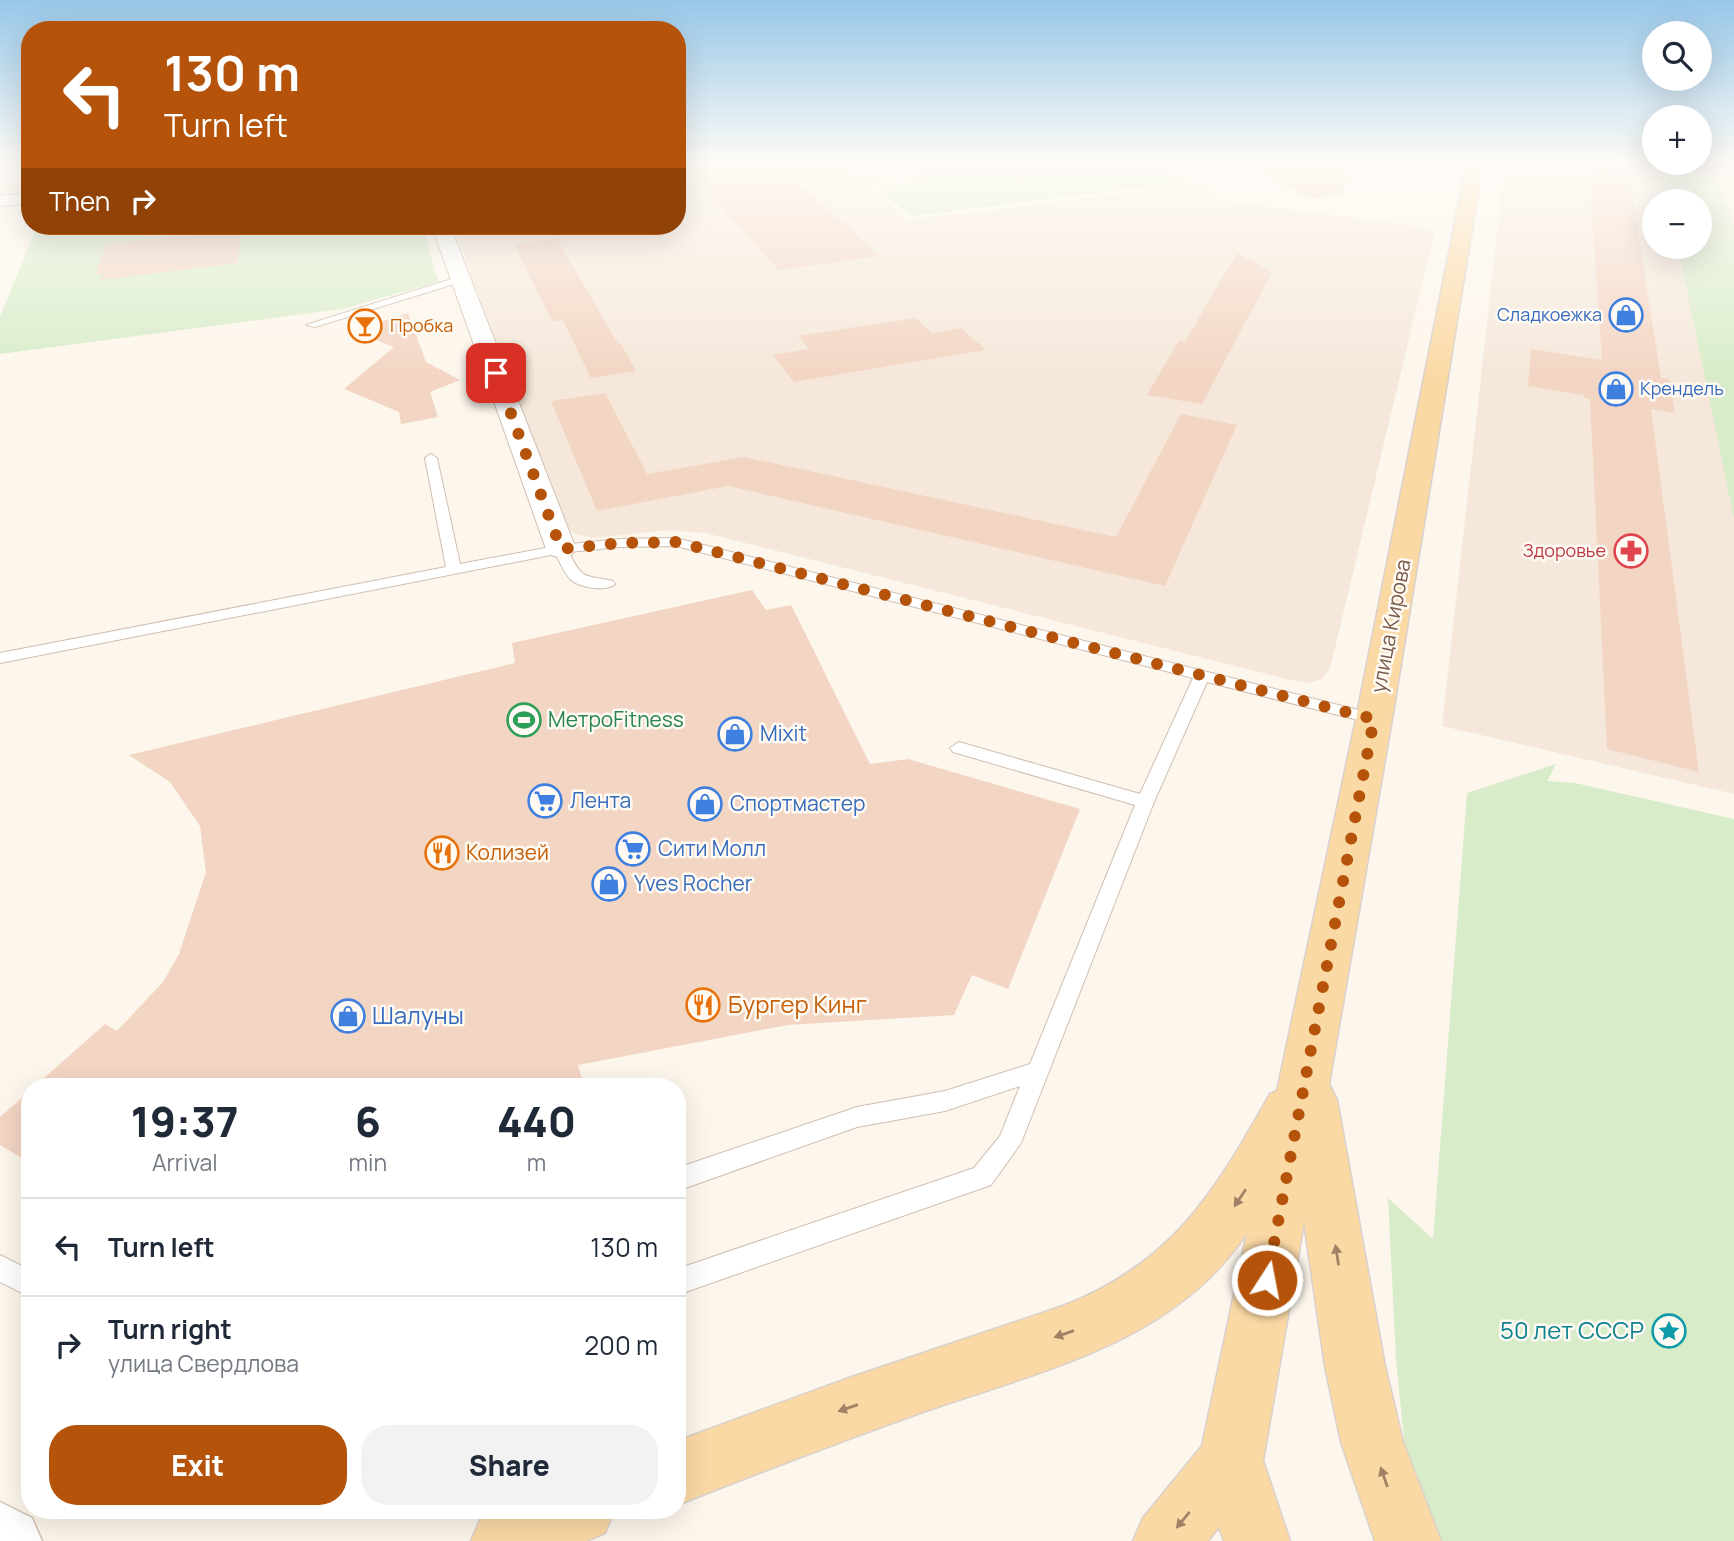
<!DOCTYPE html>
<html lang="en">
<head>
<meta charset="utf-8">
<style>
	body { margin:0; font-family:Manrope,sans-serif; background:#f2f2f3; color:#1f2937; height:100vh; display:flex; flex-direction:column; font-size:26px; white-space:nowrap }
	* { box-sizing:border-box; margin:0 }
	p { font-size:23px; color:#747a83 }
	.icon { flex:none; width:38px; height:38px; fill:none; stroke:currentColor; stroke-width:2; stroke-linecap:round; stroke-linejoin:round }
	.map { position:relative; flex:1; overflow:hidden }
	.sheet { position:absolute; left:21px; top:1078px; width:665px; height:441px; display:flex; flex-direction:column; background:#fff; border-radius:28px; box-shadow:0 7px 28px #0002 }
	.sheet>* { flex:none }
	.banner { position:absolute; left:21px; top:21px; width:665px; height:214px; border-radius:28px; box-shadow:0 7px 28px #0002; background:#b45309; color:#fff; overflow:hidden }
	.fabs { position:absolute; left:1642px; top:21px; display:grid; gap:14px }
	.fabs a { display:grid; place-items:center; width:70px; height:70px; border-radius:50%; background:#fff; box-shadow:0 7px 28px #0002; font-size:35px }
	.pin { position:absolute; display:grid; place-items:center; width:60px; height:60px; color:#fff; margin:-30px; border-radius:14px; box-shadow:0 4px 10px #0006 }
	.me { position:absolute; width:77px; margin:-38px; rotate:11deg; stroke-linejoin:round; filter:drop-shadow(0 0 5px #0008) }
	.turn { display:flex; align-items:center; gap:24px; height:147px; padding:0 28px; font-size:32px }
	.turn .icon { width:91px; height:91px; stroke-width:2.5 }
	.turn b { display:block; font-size:49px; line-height:60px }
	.then { display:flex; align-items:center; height:66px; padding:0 28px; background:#0003; gap:14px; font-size:26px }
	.eta { display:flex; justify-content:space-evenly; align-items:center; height:119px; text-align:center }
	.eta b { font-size:42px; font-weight:800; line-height:49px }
	.primary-button { display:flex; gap:14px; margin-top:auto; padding:14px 28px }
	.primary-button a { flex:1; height:80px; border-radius:28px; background:#b45309; color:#fff; font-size:28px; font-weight:800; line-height:80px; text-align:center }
	.primary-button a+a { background:#f2f2f3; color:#1f2937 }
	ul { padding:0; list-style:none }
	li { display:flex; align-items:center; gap:21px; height:98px; padding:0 28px; border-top:2px solid #e0e1e3 }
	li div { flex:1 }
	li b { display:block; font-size:26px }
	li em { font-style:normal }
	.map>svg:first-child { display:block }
	.residential { fill:#f5e8da; fill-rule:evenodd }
	.commercial { fill:#fde8e0 }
	.green { fill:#d8ecc9 }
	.building { fill:#f3d5c3 }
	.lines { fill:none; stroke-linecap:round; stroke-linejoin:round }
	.service-casing { stroke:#d1beb0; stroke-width:2 }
	.minor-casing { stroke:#d1beb0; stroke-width:2 }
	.tertiary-casing { stroke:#d1beb0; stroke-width:3 }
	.secondary-casing { stroke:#d6c0b0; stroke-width:3 }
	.primary-casing { stroke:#dad1cd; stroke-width:3 }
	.service { fill:#fff; fill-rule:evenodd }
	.minor { fill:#fff; fill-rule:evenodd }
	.tertiary { fill:#fff; fill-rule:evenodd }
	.secondary { fill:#fff; fill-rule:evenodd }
	.primary { fill:#fbd9a5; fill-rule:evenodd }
	.oneway { fill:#a18267 }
	.route { stroke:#b45309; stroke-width:12; stroke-dasharray:0 21.6 }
	.labels { text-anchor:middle; stroke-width:5; stroke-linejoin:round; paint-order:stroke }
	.far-shop-label { font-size:18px; fill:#366cbe; stroke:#fffaf3; text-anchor:end }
	.far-food-label { font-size:18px; fill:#c56008; stroke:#fffaf3; text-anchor:start }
	.far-health-label { font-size:18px; fill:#be3a42; stroke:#fffaf3; text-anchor:end }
	.street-label { font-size:21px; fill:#7a5c4d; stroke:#fffaf3 }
	.leisure-label { font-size:21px; fill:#27864d; stroke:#fffaf3; text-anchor:start }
	.shop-label { font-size:21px; fill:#366cbe; stroke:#fffaf3; text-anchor:start }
	.food-label { font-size:21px; fill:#c56008; stroke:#fffaf3; text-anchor:start }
	.near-food-label { font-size:24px; fill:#c56008; stroke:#fffaf3; text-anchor:start }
	.near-shop-label { font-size:24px; fill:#366cbe; stroke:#fffaf3; text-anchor:start }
	.near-culture-label { font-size:24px; fill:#0d838f; stroke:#fffaf3; text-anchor:end }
</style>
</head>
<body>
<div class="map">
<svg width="1734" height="1541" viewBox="0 0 1734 1541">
	<rect width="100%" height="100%" fill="#fdf6ec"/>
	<g class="residential">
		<polygon points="677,162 904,162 924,178 865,185 907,220 1199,185 1216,194 1214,199 1417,226 1431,231 1434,234 1330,669 1322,679 1307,683 1291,680 705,533 669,530 595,538 575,534 565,525 453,226 677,226"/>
		<path d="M1505,162H1734V794L1442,726ZM1654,201H1699V247H1654Z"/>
	</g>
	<polygon class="commercial" points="0,162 30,162 30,195 0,198"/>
	<g class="green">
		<polygon points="905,162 1159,162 1192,181 912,216 877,187 929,181"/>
		<polygon points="1713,162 1734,226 1734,519 1678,247 1699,247 1699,201 1668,201 1660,163"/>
		<polygon points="37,226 423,226 438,282 342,309 0,354 0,317"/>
		<polygon points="1556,764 1547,781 1575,783 1734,819 1734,1541 1438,1541 1407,1469 1396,1360 1388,1198 1433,1239 1467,793"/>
	</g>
	<g class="building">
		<polygon points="679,162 848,162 849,180 801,185 880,256 779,270"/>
		<polygon points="1237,162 1314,162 1352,166 1341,195 1311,199"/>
		<polygon points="1589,170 1629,174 1661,378 1669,379 1675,413 1651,409 1699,772 1607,749 1590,399 1584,398 1584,395 1528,386 1531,349 1602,360"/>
		<polygon points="241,229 238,263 100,280 102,274 96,274 106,244"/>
		<polygon points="557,239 618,344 621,344 636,371 591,378 563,320 552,321 514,244"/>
		<polygon points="1237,253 1272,272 1202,404 1147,395 1179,341 1185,342"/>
		<polygon points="408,313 426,362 460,380 430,392 438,417 401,424 399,412 344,389 394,347 352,331"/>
		<polygon points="916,318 932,333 961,328 986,350 794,382 773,355 809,349 798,336"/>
		<polygon points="605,393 647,474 744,457 1116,537 1181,414 1237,425 1165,586 728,486 597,511 551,401"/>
		<polygon points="752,590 766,610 791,605 870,764 908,759 1080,809 1008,989 972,975 954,1015 788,1025 578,1065 584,1087 34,1087 105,1024 117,1031 163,982 179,954 206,872 200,826 170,782 129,755 515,663 512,643"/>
		<polygon points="30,1091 30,1163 0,1145 0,1117"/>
	</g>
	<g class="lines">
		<defs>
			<g id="service">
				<polygon points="461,276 464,277 464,281 315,327 306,325"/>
				<path d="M431,454L437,458L460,564L561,545L620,539L676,538L1374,714L1382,719L1374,724L1207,682L1154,802L1021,1143L991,1185L677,1295V1269L974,1168L1000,1136L1020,1086L945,1111L857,1127L677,1191V1168L857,1107L945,1091L1030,1064L1135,805L953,752L950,748L959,742L1140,794L1193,678L676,546L620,547L569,552C582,581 586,575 613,581L615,584C606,592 581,588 571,580C564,573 560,563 556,554L0,663V653L446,567L425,458Z"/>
				<polygon points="0,1255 30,1270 30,1297 0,1282"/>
			</g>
			<polygon id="minor" points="432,226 450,226 576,549 571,555 561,558 551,555 546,549"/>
			<polygon id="tertiary" points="30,193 30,203 0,206 0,196"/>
			<polygon id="secondary" points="0,1502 32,1518 42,1541 0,1541"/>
			<g id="primary">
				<path d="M1467,162H1483L1392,719L1329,1084L1337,1100L1385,1366L1403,1442L1441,1541H1375L1341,1442L1325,1366L1304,1222L1263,1461L1290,1541H1224L1219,1527L1208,1541H1133L1143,1518L1202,1446L1247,1233C1173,1344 1039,1371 920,1413C839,1442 758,1473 677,1505V1441L849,1378L1063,1306C1173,1263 1215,1192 1270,1094L1277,1091L1356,719Z"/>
				<polygon points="498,1510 614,1510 605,1533 586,1541 471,1541 481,1518"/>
			</g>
		</defs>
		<use href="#service" class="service-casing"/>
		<use href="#minor" class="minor-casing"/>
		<use href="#tertiary" class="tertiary-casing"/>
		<use href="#secondary" class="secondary-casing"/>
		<use href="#primary" class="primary-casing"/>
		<use href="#service" class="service"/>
		<use href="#minor" class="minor"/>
		<use href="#tertiary" class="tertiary"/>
		<use href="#secondary" class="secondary"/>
		<use href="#primary" class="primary"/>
	</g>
	<defs><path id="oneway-solid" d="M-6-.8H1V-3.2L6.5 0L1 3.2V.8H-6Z" transform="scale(1.75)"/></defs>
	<g class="oneway">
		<use href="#oneway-solid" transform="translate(1240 1198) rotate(124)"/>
		<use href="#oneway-solid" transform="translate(1337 1255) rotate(-99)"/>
		<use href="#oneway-solid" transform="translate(1064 1334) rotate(161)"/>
		<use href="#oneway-solid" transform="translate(848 1408) rotate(161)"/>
		<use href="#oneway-solid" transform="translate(1384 1477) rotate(-109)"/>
		<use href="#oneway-solid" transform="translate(1183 1520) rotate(129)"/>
	</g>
	<linearGradient id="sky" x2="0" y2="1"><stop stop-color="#97c7e8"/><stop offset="0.43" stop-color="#fefbf6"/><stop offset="1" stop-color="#fefbf6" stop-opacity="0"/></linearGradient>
	<rect width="1734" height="378" fill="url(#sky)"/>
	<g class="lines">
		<polyline class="route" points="496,373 561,549 620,543 677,542 1374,719 1267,1280"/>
	</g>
	<defs>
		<symbol id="shop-ring" viewBox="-11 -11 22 22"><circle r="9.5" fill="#fffaf3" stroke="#3f7fe0" stroke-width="1.5"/><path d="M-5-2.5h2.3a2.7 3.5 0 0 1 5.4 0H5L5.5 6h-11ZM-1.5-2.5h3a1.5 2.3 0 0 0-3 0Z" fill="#3f7fe0"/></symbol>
		<symbol id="bar-ring" viewBox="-11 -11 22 22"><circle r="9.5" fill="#fffaf3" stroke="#e8710a" stroke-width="1.5"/><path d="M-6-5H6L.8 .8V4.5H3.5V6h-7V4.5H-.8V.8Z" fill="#e8710a"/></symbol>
		<symbol id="pharmacy-ring" viewBox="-11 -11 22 22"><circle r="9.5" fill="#fffaf3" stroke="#e0444e" stroke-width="1.5"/><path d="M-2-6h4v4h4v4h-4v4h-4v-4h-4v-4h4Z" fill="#e0444e"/></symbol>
		<symbol id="stadium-ring" viewBox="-11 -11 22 22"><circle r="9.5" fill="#fffaf3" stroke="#2e9e5b" stroke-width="1.5"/><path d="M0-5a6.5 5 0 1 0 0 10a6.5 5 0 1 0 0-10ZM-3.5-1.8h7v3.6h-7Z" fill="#2e9e5b"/></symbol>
		<symbol id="supermarket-ring" viewBox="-11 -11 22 22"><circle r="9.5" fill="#fffaf3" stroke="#3f7fe0" stroke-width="1.5"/><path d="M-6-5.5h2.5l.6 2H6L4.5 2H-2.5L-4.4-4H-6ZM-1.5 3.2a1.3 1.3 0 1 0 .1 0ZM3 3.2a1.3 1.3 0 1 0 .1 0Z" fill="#3f7fe0"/></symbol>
		<symbol id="restaurant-ring" viewBox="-11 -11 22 22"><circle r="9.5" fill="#fffaf3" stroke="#e8710a" stroke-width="1.5"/><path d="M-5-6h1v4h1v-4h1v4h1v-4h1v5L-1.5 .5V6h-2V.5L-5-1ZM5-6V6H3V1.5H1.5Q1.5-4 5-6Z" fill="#e8710a"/></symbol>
		<symbol id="sight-ring" viewBox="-11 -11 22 22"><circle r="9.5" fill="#fffaf3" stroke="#0f9aa8" stroke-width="1.5"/><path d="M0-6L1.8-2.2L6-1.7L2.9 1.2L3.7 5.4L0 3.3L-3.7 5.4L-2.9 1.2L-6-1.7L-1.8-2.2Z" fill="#0f9aa8"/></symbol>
	</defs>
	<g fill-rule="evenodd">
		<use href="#shop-ring" x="1607" y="296" width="38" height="38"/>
		<use href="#bar-ring" x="346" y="307" width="38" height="38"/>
		<use href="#shop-ring" x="1597" y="370" width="38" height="38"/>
		<use href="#pharmacy-ring" x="1612" y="532" width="38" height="38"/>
		<use href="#stadium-ring" x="505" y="701" width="38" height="38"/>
		<use href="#shop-ring" x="716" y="715" width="38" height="38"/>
		<use href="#supermarket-ring" x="526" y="782" width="38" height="38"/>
		<use href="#shop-ring" x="686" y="785" width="38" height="38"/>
		<use href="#supermarket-ring" x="614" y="830" width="38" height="38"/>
		<use href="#restaurant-ring" x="423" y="834" width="38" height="38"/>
		<use href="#shop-ring" x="590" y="865" width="38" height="38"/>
		<use href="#restaurant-ring" x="684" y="986" width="38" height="38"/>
		<use href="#shop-ring" x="329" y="997" width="38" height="38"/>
		<use href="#sight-ring" x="1650" y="1312" width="38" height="38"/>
	</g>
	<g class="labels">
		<g class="far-shop-label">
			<text x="1602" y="321">Сладкоежка</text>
			<text x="1640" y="395" text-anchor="start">Крендель</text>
		</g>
		<g class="far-food-label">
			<text x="390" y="332">Пробка</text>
		</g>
		<g class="far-health-label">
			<text x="1606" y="557">Здоровье</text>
		</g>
		<g class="street-label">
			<text transform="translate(1391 626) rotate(-79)" y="7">улица Кирова</text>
		</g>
		<g class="leisure-label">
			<text x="548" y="727">МетроFitness</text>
		</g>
		<g class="shop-label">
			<text x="760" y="741">Mixit</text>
			<text x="570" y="808">Лента</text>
			<text x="730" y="811">Спортмастер</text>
			<text x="658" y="856">Сити Молл</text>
			<text x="634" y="891">Yves Rocher</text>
		</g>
		<g class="food-label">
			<text x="466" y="860">Колизей</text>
		</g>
		<g class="near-food-label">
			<text x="728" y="1013">Бургер Кинг</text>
		</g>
		<g class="near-shop-label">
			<text x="372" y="1024">Шалуны</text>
		</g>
		<g class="near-culture-label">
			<text x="1644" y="1339">50 лет СССР</text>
		</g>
	</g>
</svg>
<div class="fabs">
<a><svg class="icon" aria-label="search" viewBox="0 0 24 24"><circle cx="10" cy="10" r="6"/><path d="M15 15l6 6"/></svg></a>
<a>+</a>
<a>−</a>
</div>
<div class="pin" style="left:496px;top:373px;background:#d93025"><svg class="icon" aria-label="arrive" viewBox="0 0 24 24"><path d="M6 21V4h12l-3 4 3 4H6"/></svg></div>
<svg class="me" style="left:1267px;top:1280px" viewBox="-20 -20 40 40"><circle r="17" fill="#b45309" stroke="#fff" stroke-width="3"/><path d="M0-11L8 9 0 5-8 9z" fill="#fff"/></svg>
<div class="banner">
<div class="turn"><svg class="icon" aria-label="left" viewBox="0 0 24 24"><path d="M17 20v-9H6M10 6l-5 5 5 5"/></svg><div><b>130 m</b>Turn left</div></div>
<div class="then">Then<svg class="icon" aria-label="right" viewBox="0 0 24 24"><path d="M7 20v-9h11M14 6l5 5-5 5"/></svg></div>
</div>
<section class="sheet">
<div class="eta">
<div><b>19:37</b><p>Arrival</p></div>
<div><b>6</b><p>min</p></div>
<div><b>440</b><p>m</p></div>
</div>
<ul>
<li><svg class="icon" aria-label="left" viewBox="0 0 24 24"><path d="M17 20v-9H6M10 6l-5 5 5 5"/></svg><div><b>Turn left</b></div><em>130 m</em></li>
<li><svg class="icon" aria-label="right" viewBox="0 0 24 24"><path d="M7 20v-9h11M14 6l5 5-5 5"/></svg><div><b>Turn right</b><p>улица Свердлова</p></div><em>200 m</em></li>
</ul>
<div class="primary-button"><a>Exit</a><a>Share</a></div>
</section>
</div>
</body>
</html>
